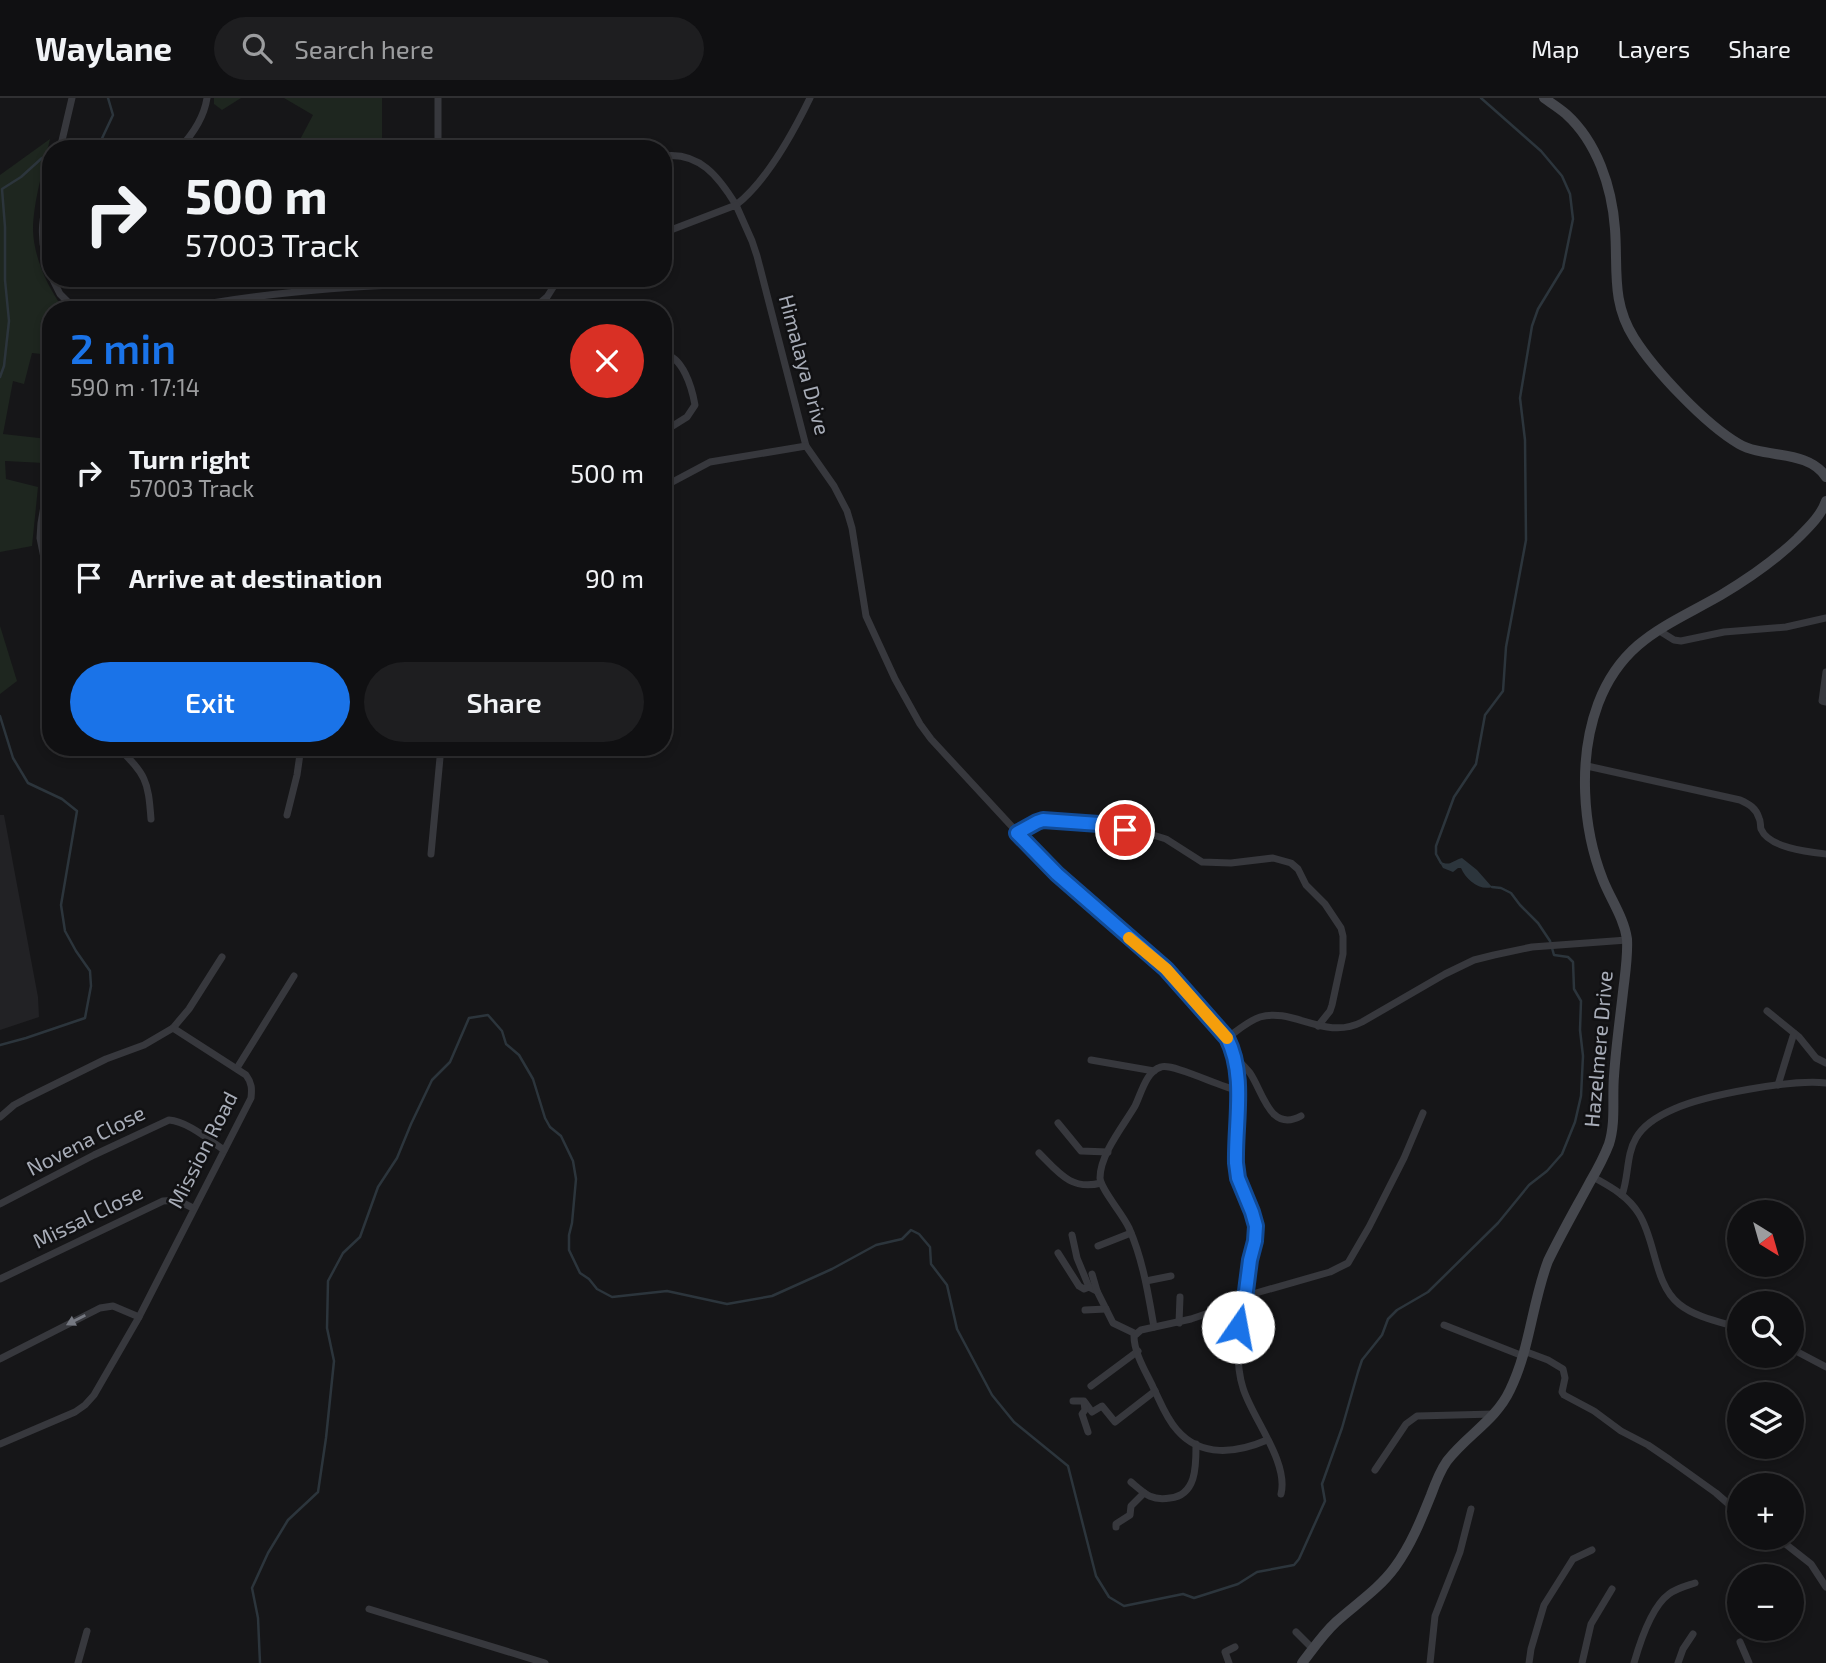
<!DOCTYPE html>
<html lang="en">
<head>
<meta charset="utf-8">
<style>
	body { margin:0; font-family:"Exo 2",sans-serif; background:#1e1e20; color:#f1f3f6; height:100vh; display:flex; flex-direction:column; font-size:26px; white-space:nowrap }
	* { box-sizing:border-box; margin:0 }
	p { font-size:23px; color:#9c9d9f }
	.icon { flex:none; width:38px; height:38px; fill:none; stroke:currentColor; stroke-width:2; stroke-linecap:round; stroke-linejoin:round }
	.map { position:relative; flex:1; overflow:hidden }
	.side { position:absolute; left:42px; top:203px; width:630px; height:455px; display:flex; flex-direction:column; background:#101012; border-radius:28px; box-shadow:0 4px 10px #0003,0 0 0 2px #303032 }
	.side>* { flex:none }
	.banner { position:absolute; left:42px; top:42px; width:630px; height:147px; border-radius:28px; box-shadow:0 4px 10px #0003,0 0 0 2px #303032; background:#101012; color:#f1f3f6; overflow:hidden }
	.needle { width:46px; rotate:143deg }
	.fabs { position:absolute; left:1727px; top:1102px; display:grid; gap:14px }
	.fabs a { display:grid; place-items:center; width:77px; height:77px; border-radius:50%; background:#101012; box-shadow:0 4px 10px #0003,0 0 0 2px #303032; font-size:35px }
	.pin { position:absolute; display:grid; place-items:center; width:60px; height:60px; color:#fff; margin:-30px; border:4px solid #fff; border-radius:50%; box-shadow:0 2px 7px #0007 }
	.me { position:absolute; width:77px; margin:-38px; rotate:12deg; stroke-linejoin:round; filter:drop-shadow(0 0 5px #0008) }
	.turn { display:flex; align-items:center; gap:24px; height:147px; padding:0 28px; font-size:32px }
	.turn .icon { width:91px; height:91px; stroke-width:2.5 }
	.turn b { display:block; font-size:49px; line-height:60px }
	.round { display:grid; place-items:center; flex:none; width:74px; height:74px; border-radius:37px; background:#1e1e20 }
	.head { display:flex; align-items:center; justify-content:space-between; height:119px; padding:0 28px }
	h1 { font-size:42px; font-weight:600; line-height:52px; color:#1a73e8 }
	.cta { display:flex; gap:14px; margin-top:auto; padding:14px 28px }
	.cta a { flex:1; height:80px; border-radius:42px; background:#1a73e8; color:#fff; font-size:28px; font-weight:600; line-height:80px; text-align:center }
	.cta a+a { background:#1e1e20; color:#f1f3f6 }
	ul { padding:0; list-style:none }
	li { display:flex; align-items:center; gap:21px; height:105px; padding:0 28px }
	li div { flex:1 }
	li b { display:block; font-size:26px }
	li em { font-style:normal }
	header { display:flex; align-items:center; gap:42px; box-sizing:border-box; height:98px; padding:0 35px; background:#101012; border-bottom:2px solid #303032 }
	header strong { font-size:33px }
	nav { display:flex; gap:38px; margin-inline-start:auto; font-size:24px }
	.search { width:490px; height:63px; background:#1e1e20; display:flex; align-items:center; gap:18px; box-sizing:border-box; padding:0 24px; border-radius:38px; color:#9c9d9f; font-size:26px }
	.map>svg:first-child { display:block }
	.built { fill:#222225 }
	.green { fill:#1e261f }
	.water { fill:#2c353c }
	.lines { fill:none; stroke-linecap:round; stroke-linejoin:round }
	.stream { stroke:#2c353c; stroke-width:2.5 }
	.street { stroke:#37383d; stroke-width:7 }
	.secondary { stroke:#45474d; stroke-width:10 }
	.oneway { fill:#757881 }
	.route-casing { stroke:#114b97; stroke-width:18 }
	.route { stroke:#1a73e8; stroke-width:12 }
	.slow { stroke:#f59e0b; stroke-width:12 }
	.labels { text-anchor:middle; stroke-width:5; stroke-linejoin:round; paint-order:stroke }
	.street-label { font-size:21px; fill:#a8adb8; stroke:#111113 }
</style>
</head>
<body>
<header>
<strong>Waylane</strong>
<div class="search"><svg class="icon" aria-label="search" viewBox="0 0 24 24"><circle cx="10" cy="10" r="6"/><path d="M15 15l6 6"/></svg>Search here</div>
<nav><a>Map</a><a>Layers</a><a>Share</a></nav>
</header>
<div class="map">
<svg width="1826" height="1565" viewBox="0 0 1826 1565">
	<rect width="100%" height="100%" fill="#161618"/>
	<polygon class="built" points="0,717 4,717 38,899 39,919 0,932"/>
	<g class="green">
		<polygon points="214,0 241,0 222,12 214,6"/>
		<polygon points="284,0 382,0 382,51 295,51 313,17"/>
		<path d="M50,41C44,68 33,105 33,132C34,161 48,189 64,212H51V257L32,255L24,286L13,283L3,336L48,341L44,365L5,363L6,381L38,389L32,448L0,454V77Z"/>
		<polygon points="0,528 17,583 0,596"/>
	</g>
	<path class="water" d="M1462,760L1477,772L1492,789C1480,793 1466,782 1461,770H1458L1453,774L1443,770L1439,763C1451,769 1451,763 1462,760Z"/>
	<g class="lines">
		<g class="stream">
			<polyline points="97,51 113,17 108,0"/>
			<polyline points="0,279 4,268 9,223 5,182 5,129 2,91 21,79 42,60 51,62"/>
			<polyline points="0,618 13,660 28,685 62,701 77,713 61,807 65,833 76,853 90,873 91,888 85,920 26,940 0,947"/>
			<polyline points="1441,765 1436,756 1436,748 1454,699 1476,666 1485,617 1503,593 1506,549 1526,442 1525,342 1520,300 1532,228 1538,211 1563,170 1573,121 1570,96 1562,78 1541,53 1481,0"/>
			<polyline points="260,1565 258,1520 252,1490 268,1455 288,1422 318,1394 326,1340 334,1263 327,1230 328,1183 343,1155 360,1139 378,1089 397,1060 411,1026 432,982 450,964 469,920 488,917 502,933 506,946 519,957 533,981 545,1020 550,1029 561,1038 573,1063 576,1081 572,1125 569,1137 569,1152 580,1175 589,1181 597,1191 612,1199 667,1193 727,1206 772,1198 832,1171 876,1147 902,1141 911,1132 919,1136 930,1149 931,1166 947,1187 957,1231 992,1297 1014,1324 1068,1368 1096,1478 1109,1499 1124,1508 1183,1496 1194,1500 1238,1486 1257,1474 1294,1467 1299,1461 1325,1403 1322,1386 1342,1330 1358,1274 1362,1262 1382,1237 1388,1221 1397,1212 1428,1194 1498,1125 1529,1087 1547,1073 1562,1056 1575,1024 1581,998 1583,958 1580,932 1581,903 1574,891 1573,864 1568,859 1554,857 1550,843 1538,825 1520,807 1511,795 1501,790 1492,789"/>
		</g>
		<g class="street">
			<polyline points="438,0 438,51"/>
			<polyline points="60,51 72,0"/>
			<path d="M179,51C193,36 204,20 207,0"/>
			<path d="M663,58C699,53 719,79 736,107C767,83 793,35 810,0"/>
			<path d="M51,86C41,122 38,141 51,178"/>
			<polyline points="663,135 736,107 752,143 757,158 806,348 834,388 847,413 852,430 866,518 895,581 920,626 931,641 1040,759 1177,883 1227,940 1235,958 1237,973 1236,1064 1238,1080 1252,1114 1256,1128 1255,1143 1250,1162 1245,1201"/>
			<polyline points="52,180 60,196 76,212"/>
			<path d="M174,212C253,196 334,189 415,186C457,185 502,191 543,180"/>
			<polyline points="532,212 547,199 559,180"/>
			<path d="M663,256C683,258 692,290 695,307L687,319L663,334"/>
			<polyline points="51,368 41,425 40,440 51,495"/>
			<polyline points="663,389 710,364 806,348"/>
			<polyline points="1658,532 1674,542 1681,543 1724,534 1786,529 1826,520"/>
			<polyline points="1826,574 1822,603 1826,604"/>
			<path d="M118,649C146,678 148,681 151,721"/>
			<path d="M1587,668L1740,702C1749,706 1756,710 1759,720C1761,723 1760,727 1761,731C1769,750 1808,754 1826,756"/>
			<polyline points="287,717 297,677 301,649"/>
			<polyline points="1017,735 1037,724 1043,722 1099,726 1153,737 1166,741 1202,764 1231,765 1273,760 1291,765 1298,771 1306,787 1325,806 1341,830 1343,838 1343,856 1332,907 1330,913 1318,928"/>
			<polyline points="431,756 441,649"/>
			<polyline points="1767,913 1799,939 1816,960 1826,965"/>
			<polyline points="173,930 189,911 222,859"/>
			<path d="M1227,940C1237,933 1248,923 1260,919C1293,909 1325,943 1362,924L1445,876L1474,862L1494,857L1532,849L1627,842"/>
			<path d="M1235,959C1240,964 1246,970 1250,975C1263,994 1270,1035 1301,1018"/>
			<polyline points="1091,962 1154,973"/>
			<polyline points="237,970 294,878"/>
			<polyline points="1778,987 1794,935"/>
			<path d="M0,1019L14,1007L27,1000L106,961L144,947L173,930L246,977C252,985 252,991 251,1000L139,1219L94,1297L85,1307L75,1314L0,1346"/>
			<polyline points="1058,1025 1081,1053 1108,1054"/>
			<path d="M1039,1055C1058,1074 1071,1093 1101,1085"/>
			<path d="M1593,1079C1611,1089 1628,1098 1639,1116C1656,1143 1654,1186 1679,1206C1695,1219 1720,1224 1740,1230"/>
			<path d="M1622,1097C1629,1078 1626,1057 1636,1040C1644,1026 1660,1017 1674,1011C1705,997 1792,981 1826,985"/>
			<path d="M0,1106L94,1057L169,1022C187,1023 209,1042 224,1052"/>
			<polyline points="1072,1137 1077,1160 1089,1189"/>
			<polyline points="1098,1148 1131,1135"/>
			<polyline points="1058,1155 1079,1188 1084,1191 1089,1189 1097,1193 1113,1225 1136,1236"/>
			<polyline points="1092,1176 1097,1193"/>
			<polyline points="0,1181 163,1103 177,1102 193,1110"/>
			<polyline points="1146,1183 1171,1178"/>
			<path d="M1240,1204C1238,1229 1235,1266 1243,1290C1252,1320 1289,1364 1281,1396"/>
			<polyline points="1085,1212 1106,1211"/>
			<polyline points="1179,1225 1180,1199"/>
			<polyline points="1444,1227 1523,1258"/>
			<path d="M1154,1229C1148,1195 1143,1162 1129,1130C1123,1116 1101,1092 1100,1080C1100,1056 1124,1027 1135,1008C1141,996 1146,973 1161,969C1173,965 1220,989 1237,992"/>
			<polyline points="1792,1251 1826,1269"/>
			<polyline points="1524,1253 1548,1262 1563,1271 1565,1280 1562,1294 1564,1297 1594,1313 1621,1333 1648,1347 1670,1362 1716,1395 1740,1416"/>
			<polyline points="0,1261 100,1210 113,1208 139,1219"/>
			<polyline points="1091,1288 1138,1253"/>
			<polyline points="1073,1303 1084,1303 1092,1314 1102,1308 1115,1324 1155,1293"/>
			<polyline points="1084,1304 1085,1312 1082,1316 1088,1334"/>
			<path d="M1267,1342C1237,1355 1201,1360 1177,1332C1166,1320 1160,1303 1153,1289C1146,1274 1134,1255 1134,1238L1141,1232L1191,1221L1235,1206L1256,1195L1330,1174L1348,1165L1369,1129L1404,1060L1423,1015"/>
			<polyline points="1375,1372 1406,1326 1417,1318 1494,1316"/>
			<path d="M1131,1384C1145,1396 1151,1403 1170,1400C1197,1397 1196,1367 1196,1346"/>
			<polyline points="1116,1429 1116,1426 1130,1417 1131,1408 1144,1395"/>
			<polyline points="1778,1440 1811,1466 1826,1489"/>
			<polyline points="369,1511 545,1565"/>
			<polyline points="1296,1534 1313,1551"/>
			<polyline points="1740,1544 1749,1565"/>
			<polyline points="78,1565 87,1533"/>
			<polyline points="1229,1565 1225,1554 1235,1549"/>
			<polyline points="1430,1565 1435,1518 1460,1454 1471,1411"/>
			<polyline points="1529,1565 1531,1551 1544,1507 1573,1461 1592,1452"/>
			<polyline points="1582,1565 1591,1526 1612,1491"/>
			<path d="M1634,1565C1640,1544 1651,1509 1669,1496C1677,1490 1686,1488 1695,1485"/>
			<polyline points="1678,1565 1683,1551 1693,1536"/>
		</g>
		<g class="secondary">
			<path d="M1544,0C1551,5 1559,10 1566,16C1597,44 1612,89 1615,131C1618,171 1611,204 1634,240C1655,273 1705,326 1739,346C1765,361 1808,351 1826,379"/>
			<path d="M1302,1565C1313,1551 1323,1536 1336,1524C1356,1506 1379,1491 1395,1469C1411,1447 1421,1422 1431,1397C1435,1386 1440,1373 1447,1363C1467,1337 1496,1322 1510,1292C1530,1251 1532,1205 1548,1163C1561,1136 1576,1110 1590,1084C1597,1072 1604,1059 1609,1046C1616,1024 1612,1000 1614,978C1616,949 1620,921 1623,894C1625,876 1628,859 1627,841C1624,820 1611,802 1603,782C1582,729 1578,660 1598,606C1622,542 1667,528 1721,497C1748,481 1774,463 1797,441C1808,430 1821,418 1826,403"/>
		</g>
	</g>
	<defs><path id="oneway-solid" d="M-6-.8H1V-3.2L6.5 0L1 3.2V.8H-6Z" transform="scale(1.75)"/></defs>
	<use class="oneway" href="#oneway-solid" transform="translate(76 1222) rotate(153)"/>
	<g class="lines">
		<defs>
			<path id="route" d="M1125,732L1099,726L1043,722L1037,724L1017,735L1057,776L1166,871L1227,940C1246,977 1235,1024 1236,1065L1238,1080L1252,1114L1256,1128L1255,1143L1250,1162L1245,1201L1240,1203L1238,1229"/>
		</defs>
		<use href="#route" class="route-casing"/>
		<use href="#route" class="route"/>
		<polyline class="slow" points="1129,840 1166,871 1227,940"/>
	</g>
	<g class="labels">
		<g class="street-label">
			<text transform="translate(804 267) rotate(75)" y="7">Himalaya Drive</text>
			<text transform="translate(1599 951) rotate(-85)" y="7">Hazelmere Drive</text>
			<text transform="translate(86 1043) rotate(-27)" y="7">Novena Close</text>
			<text transform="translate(203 1052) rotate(-63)" y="7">Mission Road</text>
			<text transform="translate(88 1119) rotate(-26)" y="7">Missal Close</text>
		</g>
	</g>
</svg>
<div class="fabs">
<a><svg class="needle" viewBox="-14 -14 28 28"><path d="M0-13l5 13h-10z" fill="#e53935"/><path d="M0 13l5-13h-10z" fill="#9c9d9f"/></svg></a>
<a><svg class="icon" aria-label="search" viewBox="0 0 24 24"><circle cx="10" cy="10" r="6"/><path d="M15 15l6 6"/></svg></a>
<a><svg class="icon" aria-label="layers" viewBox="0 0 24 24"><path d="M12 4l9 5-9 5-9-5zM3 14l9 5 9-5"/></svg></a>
<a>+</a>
<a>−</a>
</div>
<div class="pin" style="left:1125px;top:732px;background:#d93025"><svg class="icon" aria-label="arrive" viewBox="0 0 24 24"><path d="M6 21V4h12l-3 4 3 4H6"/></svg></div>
<svg class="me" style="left:1238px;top:1229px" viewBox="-20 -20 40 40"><circle r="19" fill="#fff"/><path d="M0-13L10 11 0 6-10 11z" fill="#1a73e8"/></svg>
<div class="banner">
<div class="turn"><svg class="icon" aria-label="right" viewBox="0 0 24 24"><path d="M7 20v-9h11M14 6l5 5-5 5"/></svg><div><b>500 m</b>57003 Track</div></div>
</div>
<section class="side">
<div class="head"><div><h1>2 min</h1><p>590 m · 17:14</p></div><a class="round" style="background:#d93025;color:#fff"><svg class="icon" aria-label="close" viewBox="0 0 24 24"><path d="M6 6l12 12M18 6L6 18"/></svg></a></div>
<ul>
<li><svg class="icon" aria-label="right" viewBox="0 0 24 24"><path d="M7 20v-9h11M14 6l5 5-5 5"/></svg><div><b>Turn right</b><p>57003 Track</p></div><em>500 m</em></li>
<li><svg class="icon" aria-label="arrive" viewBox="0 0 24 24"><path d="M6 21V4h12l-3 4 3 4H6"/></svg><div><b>Arrive at destination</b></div><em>90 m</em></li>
</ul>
<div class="cta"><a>Exit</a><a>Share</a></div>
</section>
</div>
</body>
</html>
